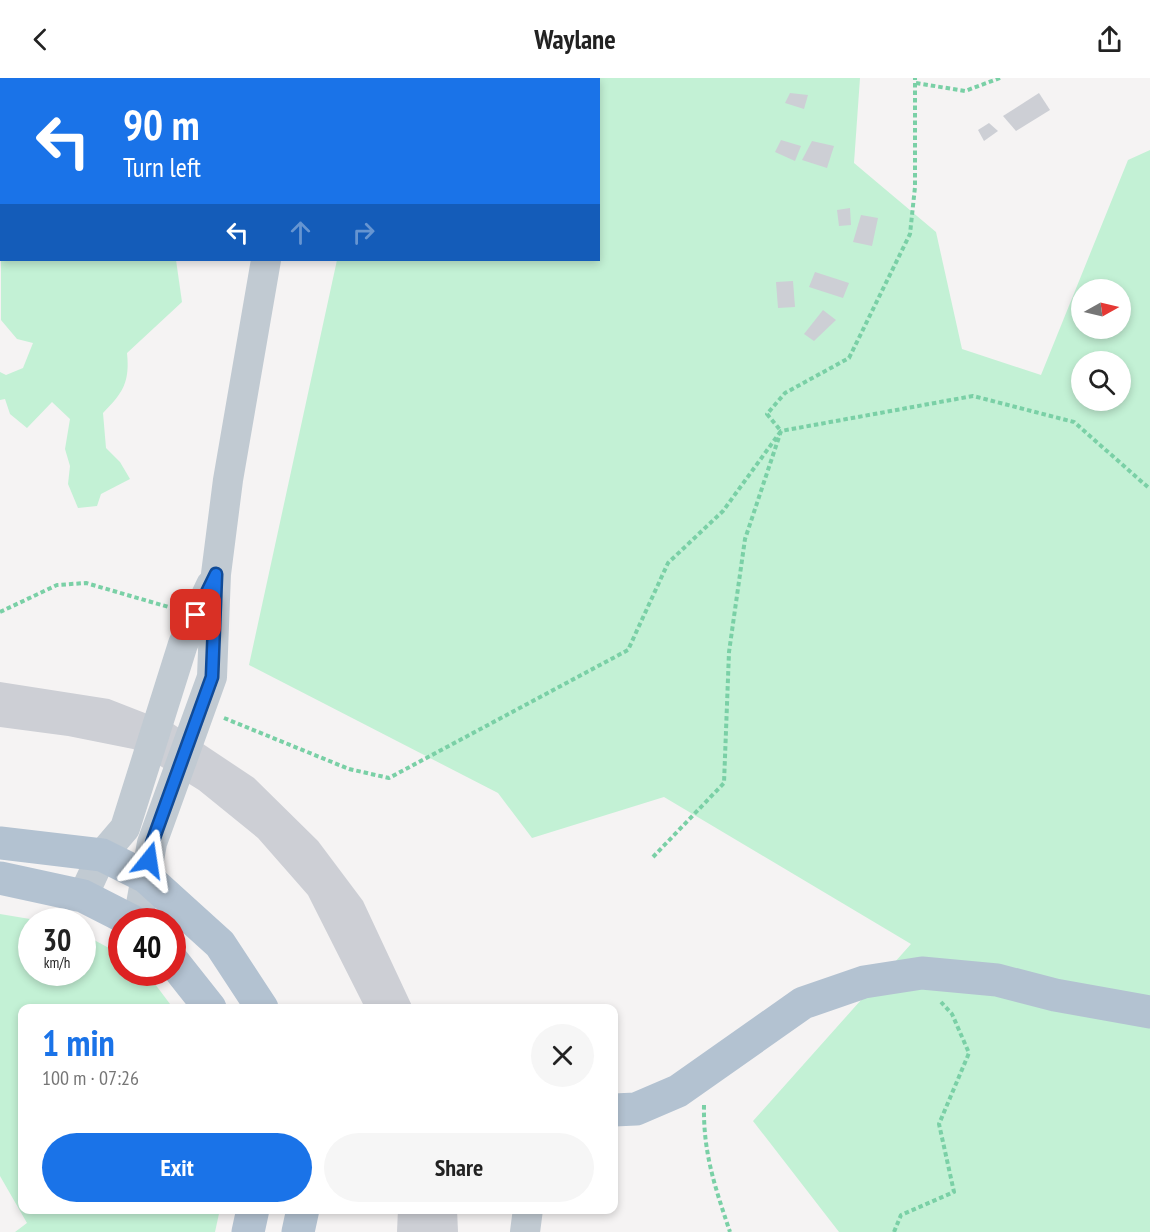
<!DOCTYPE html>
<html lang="en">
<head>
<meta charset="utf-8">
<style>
	body { margin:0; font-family:"PT Sans Narrow",sans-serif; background:#f6f6f6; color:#222; height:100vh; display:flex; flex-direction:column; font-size:22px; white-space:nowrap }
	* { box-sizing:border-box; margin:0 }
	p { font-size:20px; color:#767676 }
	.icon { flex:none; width:33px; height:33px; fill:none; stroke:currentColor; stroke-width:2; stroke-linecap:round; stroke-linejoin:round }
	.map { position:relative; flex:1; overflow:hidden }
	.drawer { position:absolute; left:18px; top:926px; width:600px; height:210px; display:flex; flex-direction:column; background:#fff; border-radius:12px; box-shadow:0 3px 9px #0003 }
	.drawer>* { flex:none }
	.guide { position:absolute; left:0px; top:0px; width:600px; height:183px; box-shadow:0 3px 9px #0003; background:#1a73e8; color:#fff; overflow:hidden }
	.needle { width:39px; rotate:82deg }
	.buttons { position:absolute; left:1071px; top:201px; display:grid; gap:12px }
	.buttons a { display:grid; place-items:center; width:60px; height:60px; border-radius:50%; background:#fff; box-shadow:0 3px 9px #0003; font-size:30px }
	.speed { position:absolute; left:18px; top:830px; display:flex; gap:12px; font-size:30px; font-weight:700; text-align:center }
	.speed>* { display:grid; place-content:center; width:78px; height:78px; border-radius:50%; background:#fff; box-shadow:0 3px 9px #0003; line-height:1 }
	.speed small { font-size:15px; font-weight:400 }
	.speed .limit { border:9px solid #d22; background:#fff; color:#111 }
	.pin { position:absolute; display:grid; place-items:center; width:51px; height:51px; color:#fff; margin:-26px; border-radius:12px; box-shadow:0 3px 9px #0006 }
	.me { position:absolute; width:66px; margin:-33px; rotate:15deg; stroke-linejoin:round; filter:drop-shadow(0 0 4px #0008) }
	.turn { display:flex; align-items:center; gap:21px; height:126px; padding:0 24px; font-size:27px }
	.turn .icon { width:78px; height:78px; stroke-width:2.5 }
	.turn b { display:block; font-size:42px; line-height:51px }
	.lanes { display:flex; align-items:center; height:57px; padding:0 24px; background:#0003; justify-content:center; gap:30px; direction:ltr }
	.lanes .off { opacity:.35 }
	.round { display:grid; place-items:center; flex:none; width:63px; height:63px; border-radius:32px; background:#f6f6f6 }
	.headline { display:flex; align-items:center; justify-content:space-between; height:102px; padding:0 24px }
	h1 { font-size:36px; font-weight:800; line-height:45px; color:#1a73e8 }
	.primary-button { display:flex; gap:12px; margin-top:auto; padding:12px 24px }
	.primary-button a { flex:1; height:69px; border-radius:36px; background:#1a73e8; color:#fff; font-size:24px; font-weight:800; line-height:69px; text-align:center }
	.primary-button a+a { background:#f6f6f6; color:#222 }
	header { display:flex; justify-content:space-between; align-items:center; height:78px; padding:0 24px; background:#fff; font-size:27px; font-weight:800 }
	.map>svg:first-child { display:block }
	.green { fill:#c3f1d5; fill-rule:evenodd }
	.building { fill:#cdcfd5 }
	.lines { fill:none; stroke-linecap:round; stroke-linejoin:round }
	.path { stroke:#7ad0a6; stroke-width:4; stroke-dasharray:4.5 3; stroke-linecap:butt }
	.minor { stroke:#c1cad2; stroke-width:30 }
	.major { stroke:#b3c2d1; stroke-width:33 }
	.route-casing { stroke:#114b97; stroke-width:15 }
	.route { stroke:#1a73e8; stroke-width:10 }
</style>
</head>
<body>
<header><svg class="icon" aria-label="back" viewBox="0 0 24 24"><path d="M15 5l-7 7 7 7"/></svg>Waylane<svg class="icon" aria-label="share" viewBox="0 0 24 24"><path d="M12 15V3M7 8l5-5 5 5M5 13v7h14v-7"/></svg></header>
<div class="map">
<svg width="1150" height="1154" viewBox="0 0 1150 1154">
	<rect width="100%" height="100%" fill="#f5f3f3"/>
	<g class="green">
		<path d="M377,0H860L854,85L936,154L962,271L1041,297L1128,82L1150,72V1154H839L753,1043L911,866L664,719L532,760L498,715L249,587L337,182H598V2ZM1082,212H1120V250H1082ZM1082,284H1120V322H1082Z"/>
		<path d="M1,176L2,182H176L182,224L127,275C130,304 123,315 103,335L106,370L120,384L130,401L101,416L97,428L78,430L68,406L70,388L65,371L70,341L52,324L27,350L10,336L5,321L0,322V294L6,297L23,290L33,265L17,261L1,242Z"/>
		<polygon points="0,836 42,843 32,843 32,894 82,894 83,856 120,876 122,894 141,894 155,906 173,930 22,930 22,1131 220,1131 215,1154 15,1154 27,1145 0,1098"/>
	</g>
	<g class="building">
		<polygon points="790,15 808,17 804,31 785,25"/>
		<polygon points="1039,15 1050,32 1016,53 1003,38"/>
		<polygon points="989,45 998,53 984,63 978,52"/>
		<polygon points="781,62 801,68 795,83 775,74"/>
		<polygon points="812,63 834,68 827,90 802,82"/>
		<polygon points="850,130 851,147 839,148 837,132"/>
		<polygon points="861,137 878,140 872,168 853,164"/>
		<polygon points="815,194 849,205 843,220 809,209"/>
		<polygon points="793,203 795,229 778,230 776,204"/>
		<polygon points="823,232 836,242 814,263 804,256"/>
		<polygon points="0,604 109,621 173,646 254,700 318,763 363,823 413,930 365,930 308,817 258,760 199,712 133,671 68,658 0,649"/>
		<polygon points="398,1131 457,1131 458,1154 397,1154"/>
	</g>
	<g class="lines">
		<g class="path">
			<polyline points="916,5 965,13 1000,0"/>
			<polyline points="0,534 57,507 86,505 172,530"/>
			<polyline points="224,640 349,691 389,700 628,572 668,485 723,433 781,353 767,336 785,315 849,280 910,156 915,109 915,0"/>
			<polyline points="653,779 724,705 729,574 745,461 781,353 973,318 1074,344 1150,411"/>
			<polyline points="112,866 122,871"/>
			<path d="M704,1027C703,1075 715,1109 730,1154"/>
			<polyline points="894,1154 901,1137 954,1114 939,1046 969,975 952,936 941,924"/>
		</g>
		<g class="minor">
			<polyline points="298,2 298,0"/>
			<polyline points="83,818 102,777 125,750 183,566 211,507"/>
			<polyline points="138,843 152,765 212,599 216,496 228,402 266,182"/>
			<polyline points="525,1154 528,1131"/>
		</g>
		<g class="major">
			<polyline points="0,765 102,777 146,799 220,866 262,930"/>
			<polyline points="0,800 83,818 132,843"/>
			<polyline points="172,882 210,930"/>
			<polyline points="614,1032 636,1031 678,1013 803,925 864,904 922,895 997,902 1055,917 1150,934"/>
			<polyline points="248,1154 253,1131"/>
			<polyline points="298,1154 303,1131"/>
		</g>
	</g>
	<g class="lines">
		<defs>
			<polyline id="route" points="149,782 152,765 212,599 216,496 196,537"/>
		</defs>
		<use href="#route" class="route-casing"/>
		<use href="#route" class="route"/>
	</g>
</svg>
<div class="buttons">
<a><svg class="needle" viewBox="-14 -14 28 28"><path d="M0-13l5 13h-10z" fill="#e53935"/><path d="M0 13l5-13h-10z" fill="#767676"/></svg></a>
<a><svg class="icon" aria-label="search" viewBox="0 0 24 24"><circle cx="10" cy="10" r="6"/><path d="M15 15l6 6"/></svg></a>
</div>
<div class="speed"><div>30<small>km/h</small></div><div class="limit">40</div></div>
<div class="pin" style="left:196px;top:537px;background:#d93025"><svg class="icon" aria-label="arrive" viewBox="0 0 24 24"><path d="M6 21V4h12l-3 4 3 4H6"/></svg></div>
<svg class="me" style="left:149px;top:782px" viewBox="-20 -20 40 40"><path d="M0-17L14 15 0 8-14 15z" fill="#1a73e8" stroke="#fff" stroke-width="4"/></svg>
<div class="guide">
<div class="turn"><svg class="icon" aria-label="left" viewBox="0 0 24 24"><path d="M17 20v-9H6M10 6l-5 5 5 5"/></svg><div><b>90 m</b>Turn left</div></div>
<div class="lanes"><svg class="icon" aria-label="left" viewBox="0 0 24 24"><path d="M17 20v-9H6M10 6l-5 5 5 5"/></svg><svg class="icon off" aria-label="ahead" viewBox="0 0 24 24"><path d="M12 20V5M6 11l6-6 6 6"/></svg><svg class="icon off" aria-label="right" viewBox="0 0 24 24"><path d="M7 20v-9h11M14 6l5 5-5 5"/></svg></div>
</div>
<section class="drawer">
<div class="headline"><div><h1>1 min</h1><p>100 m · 07:26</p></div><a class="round"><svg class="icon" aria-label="close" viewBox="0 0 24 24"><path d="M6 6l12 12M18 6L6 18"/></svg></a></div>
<div class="primary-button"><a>Exit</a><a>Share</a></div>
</section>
</div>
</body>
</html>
